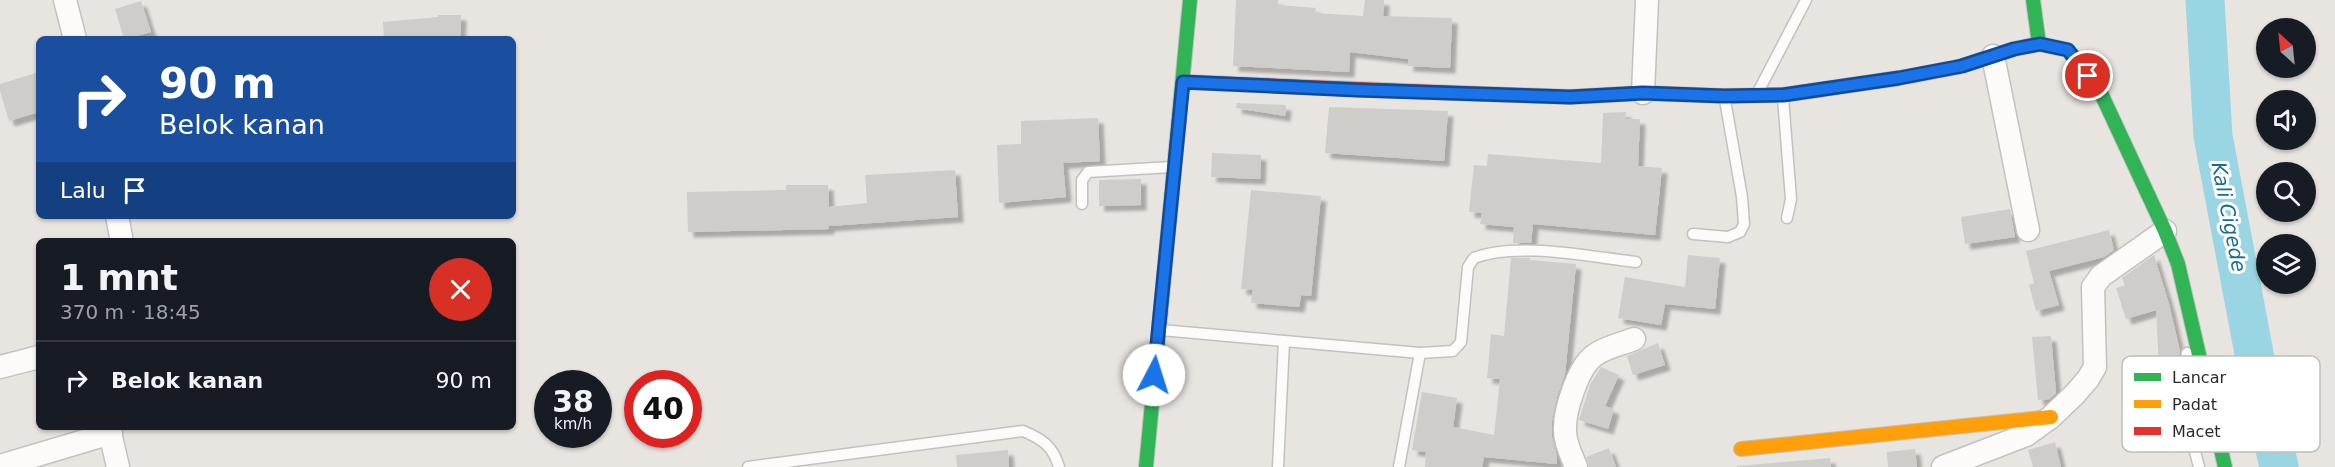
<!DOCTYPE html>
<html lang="id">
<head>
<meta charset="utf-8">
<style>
	body { margin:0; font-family:"DejaVu Sans",sans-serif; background:#242831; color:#f1f3f6; height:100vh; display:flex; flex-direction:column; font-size:22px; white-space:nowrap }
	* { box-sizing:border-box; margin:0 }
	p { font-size:20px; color:#9ea1a6 }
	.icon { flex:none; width:33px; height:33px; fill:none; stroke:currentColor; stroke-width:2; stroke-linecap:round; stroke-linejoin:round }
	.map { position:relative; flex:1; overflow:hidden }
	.panel { position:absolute; left:36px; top:238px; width:480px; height:192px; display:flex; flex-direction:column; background:#171b24; border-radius:9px; box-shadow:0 2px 4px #0004 }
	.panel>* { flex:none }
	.guide { position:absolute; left:36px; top:36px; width:480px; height:183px; border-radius:9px; box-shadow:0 2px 4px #0004; background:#1a4fa0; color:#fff; overflow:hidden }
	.needle { width:39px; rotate:333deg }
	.fabs { position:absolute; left:2256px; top:18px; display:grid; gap:12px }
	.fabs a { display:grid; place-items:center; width:60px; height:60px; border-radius:50%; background:#171b24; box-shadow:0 2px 4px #0004; font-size:30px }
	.speed { position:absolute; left:534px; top:370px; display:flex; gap:12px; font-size:30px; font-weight:700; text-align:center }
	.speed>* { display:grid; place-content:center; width:78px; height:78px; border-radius:50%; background:#171b24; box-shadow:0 2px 4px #0004; line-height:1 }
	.speed small { font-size:15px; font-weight:400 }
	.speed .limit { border:9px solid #d22; background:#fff; color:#111 }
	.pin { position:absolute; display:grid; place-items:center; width:51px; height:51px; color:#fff; margin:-26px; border:3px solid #fff; border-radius:50%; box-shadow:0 2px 6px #0007 }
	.me { position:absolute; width:66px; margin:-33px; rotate:5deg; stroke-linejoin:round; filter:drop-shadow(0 0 4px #0008) }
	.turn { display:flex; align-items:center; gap:21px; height:126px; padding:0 24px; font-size:27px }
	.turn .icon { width:78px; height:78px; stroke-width:2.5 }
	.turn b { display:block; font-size:42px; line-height:51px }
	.then { display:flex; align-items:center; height:57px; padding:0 24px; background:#0003; gap:12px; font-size:22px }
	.round { display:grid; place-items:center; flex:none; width:63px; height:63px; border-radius:32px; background:#242831 }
	.headline { display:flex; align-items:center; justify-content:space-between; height:102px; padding:0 24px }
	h1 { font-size:36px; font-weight:700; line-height:45px }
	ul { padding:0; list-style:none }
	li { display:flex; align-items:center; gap:18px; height:78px; padding:0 24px; border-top:2px solid #363941 }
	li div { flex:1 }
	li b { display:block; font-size:22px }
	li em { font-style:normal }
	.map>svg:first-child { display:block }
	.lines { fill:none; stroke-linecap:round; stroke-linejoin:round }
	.river { stroke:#9ad5e3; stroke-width:39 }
	.building { fill:#cfcdca; filter:url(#shadow) }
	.lane-casing { stroke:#c2c1c1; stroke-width:13 }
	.street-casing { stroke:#c2c1c1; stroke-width:25 }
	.fast-casing { stroke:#c2c1c1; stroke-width:16 }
	.slow-casing { stroke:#c2c1c1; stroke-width:16 }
	.jam-casing { stroke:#c2c1c1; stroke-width:16 }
	.lane { stroke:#fcfbfa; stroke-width:10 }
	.street { stroke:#fcfbfa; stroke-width:22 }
	.fast { stroke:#30b455; stroke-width:14 }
	.slow { stroke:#ff9f0a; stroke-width:14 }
	.jam { stroke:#e5322d; stroke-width:14 }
	.route-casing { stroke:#114b97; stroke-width:15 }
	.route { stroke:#1a73e8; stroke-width:10 }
	.labels { text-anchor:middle; stroke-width:6; stroke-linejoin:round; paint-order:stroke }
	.water-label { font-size:20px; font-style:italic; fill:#196e8f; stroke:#fff }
	.key { fill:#fff; stroke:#bfbfbf; stroke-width:1.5 }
	.key-label { font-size:16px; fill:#2a2a2a }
</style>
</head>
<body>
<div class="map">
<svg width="2335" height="467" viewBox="0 0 2335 467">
	<defs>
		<filter id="shadow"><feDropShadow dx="5.5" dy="5.5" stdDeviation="1.5" flood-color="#0004"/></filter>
	</defs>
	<rect width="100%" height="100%" fill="#e8e4e0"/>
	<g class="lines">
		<polyline class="river" points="2205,0 2213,136 2257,369 2279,467"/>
	</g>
	<g class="building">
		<polygon points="1236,0 1278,0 1278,5 1316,8 1315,13 1363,16 1365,0 1384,0 1383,16 1452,18 1450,68 1408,66 1408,59 1350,52 1349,72 1233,66"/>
		<polygon points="141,1 151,32 124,39 115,9"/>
		<polygon points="438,15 461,15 460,39 384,39 383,22 438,17"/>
		<polygon points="39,72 39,112 9,121 0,91 0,84"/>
		<polygon points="1237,103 1286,105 1285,116 1236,108"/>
		<polygon points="1329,107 1448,111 1444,161 1325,153"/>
		<polygon points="1626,112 1625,119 1640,119 1638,166 1662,168 1655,235 1533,224 1531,243 1513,243 1514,227 1480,224 1482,213 1469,212 1474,165 1487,166 1488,154 1601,163 1603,113"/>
		<polygon points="1098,118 1100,161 1063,163 1066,197 999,203 997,145 1021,144 1021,121"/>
		<polygon points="1212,153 1261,155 1260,179 1211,177"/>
		<polygon points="955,170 958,217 829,226 829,229 688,232 687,192 786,190 786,185 828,185 829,207 867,203 865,175"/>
		<polygon points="1141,179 1141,205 1099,206 1099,180"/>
		<polygon points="1251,190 1321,196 1311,296 1301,295 1299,307 1251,303 1253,290 1241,289"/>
		<polygon points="2010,209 2015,237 1965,244 1961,217"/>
		<polygon points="2109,230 2114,250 2104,257 2049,271 2059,305 2036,311 2029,285 2034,283 2026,251"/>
		<polygon points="1688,255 1720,258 1715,309 1665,304 1661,325 1618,318 1625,277 1685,287"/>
		<polygon points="2154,255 2169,304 2180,351 2178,366 2159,367 2156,310 2126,319 2116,288 2125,285 2122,278"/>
		<polygon points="1511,258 1530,258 1530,260 1576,264 1565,374 1557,397 1552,421 1552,437 1557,457 1557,464 1484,457 1482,467 1425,467 1426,452 1412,450 1422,392 1457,398 1453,427 1494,435 1500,379 1487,378 1491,334 1504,336"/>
		<polygon points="2051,336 2056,393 2050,399 2038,400 2032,337"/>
		<polygon points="1658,343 1665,365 1633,375 1627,356"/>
		<polygon points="1601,367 1619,375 1605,406 1614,409 1608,429 1579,420 1590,385"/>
		<polygon points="2055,442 2061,467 2033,467 2028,450"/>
		<polygon points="1609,448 1616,467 1589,467 1586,457"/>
		<polygon points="1915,449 1917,467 1888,467 1887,452"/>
		<polygon points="1008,450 1009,467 957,467 956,455"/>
		<polygon points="1830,458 1831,467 1737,467 1737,466"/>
	</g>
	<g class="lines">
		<defs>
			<g id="lane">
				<polyline points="1758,92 1806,0"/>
				<polyline points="1783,98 1791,199 1787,218"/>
				<polyline points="1082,204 1082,180 1088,172 1171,167"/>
				<polyline points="1693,234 1728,237 1740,232 1744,224 1742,197 1725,100"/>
				<path d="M1161,330L1420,353L1453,351L1461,342L1468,267L1474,258C1517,241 1590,257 1636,262"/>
				<path d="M2187,353C2179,396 2188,425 2199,467"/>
				<path d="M748,467L1023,431C1042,439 1053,446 1059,467"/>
				<polyline points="1278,467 1284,341"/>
				<polyline points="1399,467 1420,353"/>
			</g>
			<g id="street">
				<polyline points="65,0 75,39"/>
				<polyline points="1993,56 2028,230"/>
				<polyline points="1643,93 1647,0"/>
				<polyline points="117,216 122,242"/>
				<polyline points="0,367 39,357"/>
				<polyline points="109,428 118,467"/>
				<polyline points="0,466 111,433"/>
				<path d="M1576,467C1572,456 1565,444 1565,431C1564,412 1578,366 1595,355C1606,347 1622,344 1634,339"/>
				<polyline points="1943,467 2026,435 2051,417 2074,395 2088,379 2095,367 2093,287 2101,276 2165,231"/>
			</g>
			<g id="fast">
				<polyline points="2039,44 2068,50 2099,89 2165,231 2178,264 2225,467"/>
				<polyline points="1958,67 2014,49 2039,44 2033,0"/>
				<polyline points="1146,467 1190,0"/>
			</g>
			<g id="slow">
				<polyline points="1458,93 1570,97 1643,93 1724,96 1783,95 1899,78 1958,67"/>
				<polyline points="1741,449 2051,417"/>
			</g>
			<polyline id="jam" points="1183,82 1458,93"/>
		</defs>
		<use href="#lane" class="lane-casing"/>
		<use href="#street" class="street-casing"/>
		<use href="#fast" class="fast-casing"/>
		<use href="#slow" class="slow-casing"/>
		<use href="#jam" class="jam-casing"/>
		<use href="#lane" class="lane"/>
		<use href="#street" class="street"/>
		<use href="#fast" class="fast"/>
		<use href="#slow" class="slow"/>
		<use href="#jam" class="jam"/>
	</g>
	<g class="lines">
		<defs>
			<polyline id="route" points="1154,375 1183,82 1356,90 1570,97 1643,93 1724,96 1783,95 1899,78 1962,66 2014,49 2040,44 2068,50 2088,76"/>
		</defs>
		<use href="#route" class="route-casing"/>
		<use href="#route" class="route"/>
	</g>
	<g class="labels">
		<g class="water-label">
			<text transform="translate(2229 217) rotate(79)" y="7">Kali Cigede</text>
		</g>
	</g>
	<rect x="2122" y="356" width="198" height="96" rx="9" class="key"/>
	<rect x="2134" y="373" width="27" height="8" fill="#30b455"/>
	<rect x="2134" y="400" width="27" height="8" fill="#ff9f0a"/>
	<rect x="2134" y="427" width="27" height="8" fill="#e5322d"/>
	<g class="key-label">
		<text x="2172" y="383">Lancar</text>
		<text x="2172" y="410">Padat</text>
		<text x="2172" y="437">Macet</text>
	</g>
</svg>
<div class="fabs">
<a><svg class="needle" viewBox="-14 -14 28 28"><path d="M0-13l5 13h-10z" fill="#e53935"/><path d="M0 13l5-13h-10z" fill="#9ea1a6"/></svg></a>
<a><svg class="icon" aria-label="sound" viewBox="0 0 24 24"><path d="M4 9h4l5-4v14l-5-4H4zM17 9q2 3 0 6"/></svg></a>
<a><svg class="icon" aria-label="search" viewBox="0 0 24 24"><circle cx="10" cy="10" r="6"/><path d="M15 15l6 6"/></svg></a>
<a><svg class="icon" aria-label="layers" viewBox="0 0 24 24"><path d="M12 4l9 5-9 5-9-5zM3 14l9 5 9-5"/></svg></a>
</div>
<div class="speed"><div>38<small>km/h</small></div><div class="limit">40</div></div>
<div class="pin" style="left:2088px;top:76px;background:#d93025"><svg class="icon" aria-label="arrive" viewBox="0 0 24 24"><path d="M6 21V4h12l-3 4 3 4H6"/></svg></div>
<svg class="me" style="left:1154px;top:375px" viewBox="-20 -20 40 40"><circle r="19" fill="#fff"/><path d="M0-13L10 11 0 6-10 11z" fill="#1a73e8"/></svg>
<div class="guide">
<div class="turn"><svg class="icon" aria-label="right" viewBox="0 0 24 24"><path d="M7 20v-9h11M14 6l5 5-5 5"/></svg><div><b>90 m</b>Belok kanan</div></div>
<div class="then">Lalu<svg class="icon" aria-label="arrive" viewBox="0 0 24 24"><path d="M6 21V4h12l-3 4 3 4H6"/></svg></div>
</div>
<section class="panel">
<div class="headline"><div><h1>1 mnt</h1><p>370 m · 18:45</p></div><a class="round" style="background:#d93025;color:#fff"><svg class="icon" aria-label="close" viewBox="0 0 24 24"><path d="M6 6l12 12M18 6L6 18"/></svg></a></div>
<ul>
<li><svg class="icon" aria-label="right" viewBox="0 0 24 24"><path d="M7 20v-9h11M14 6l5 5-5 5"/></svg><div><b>Belok kanan</b></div><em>90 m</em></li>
</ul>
</section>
</div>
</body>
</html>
